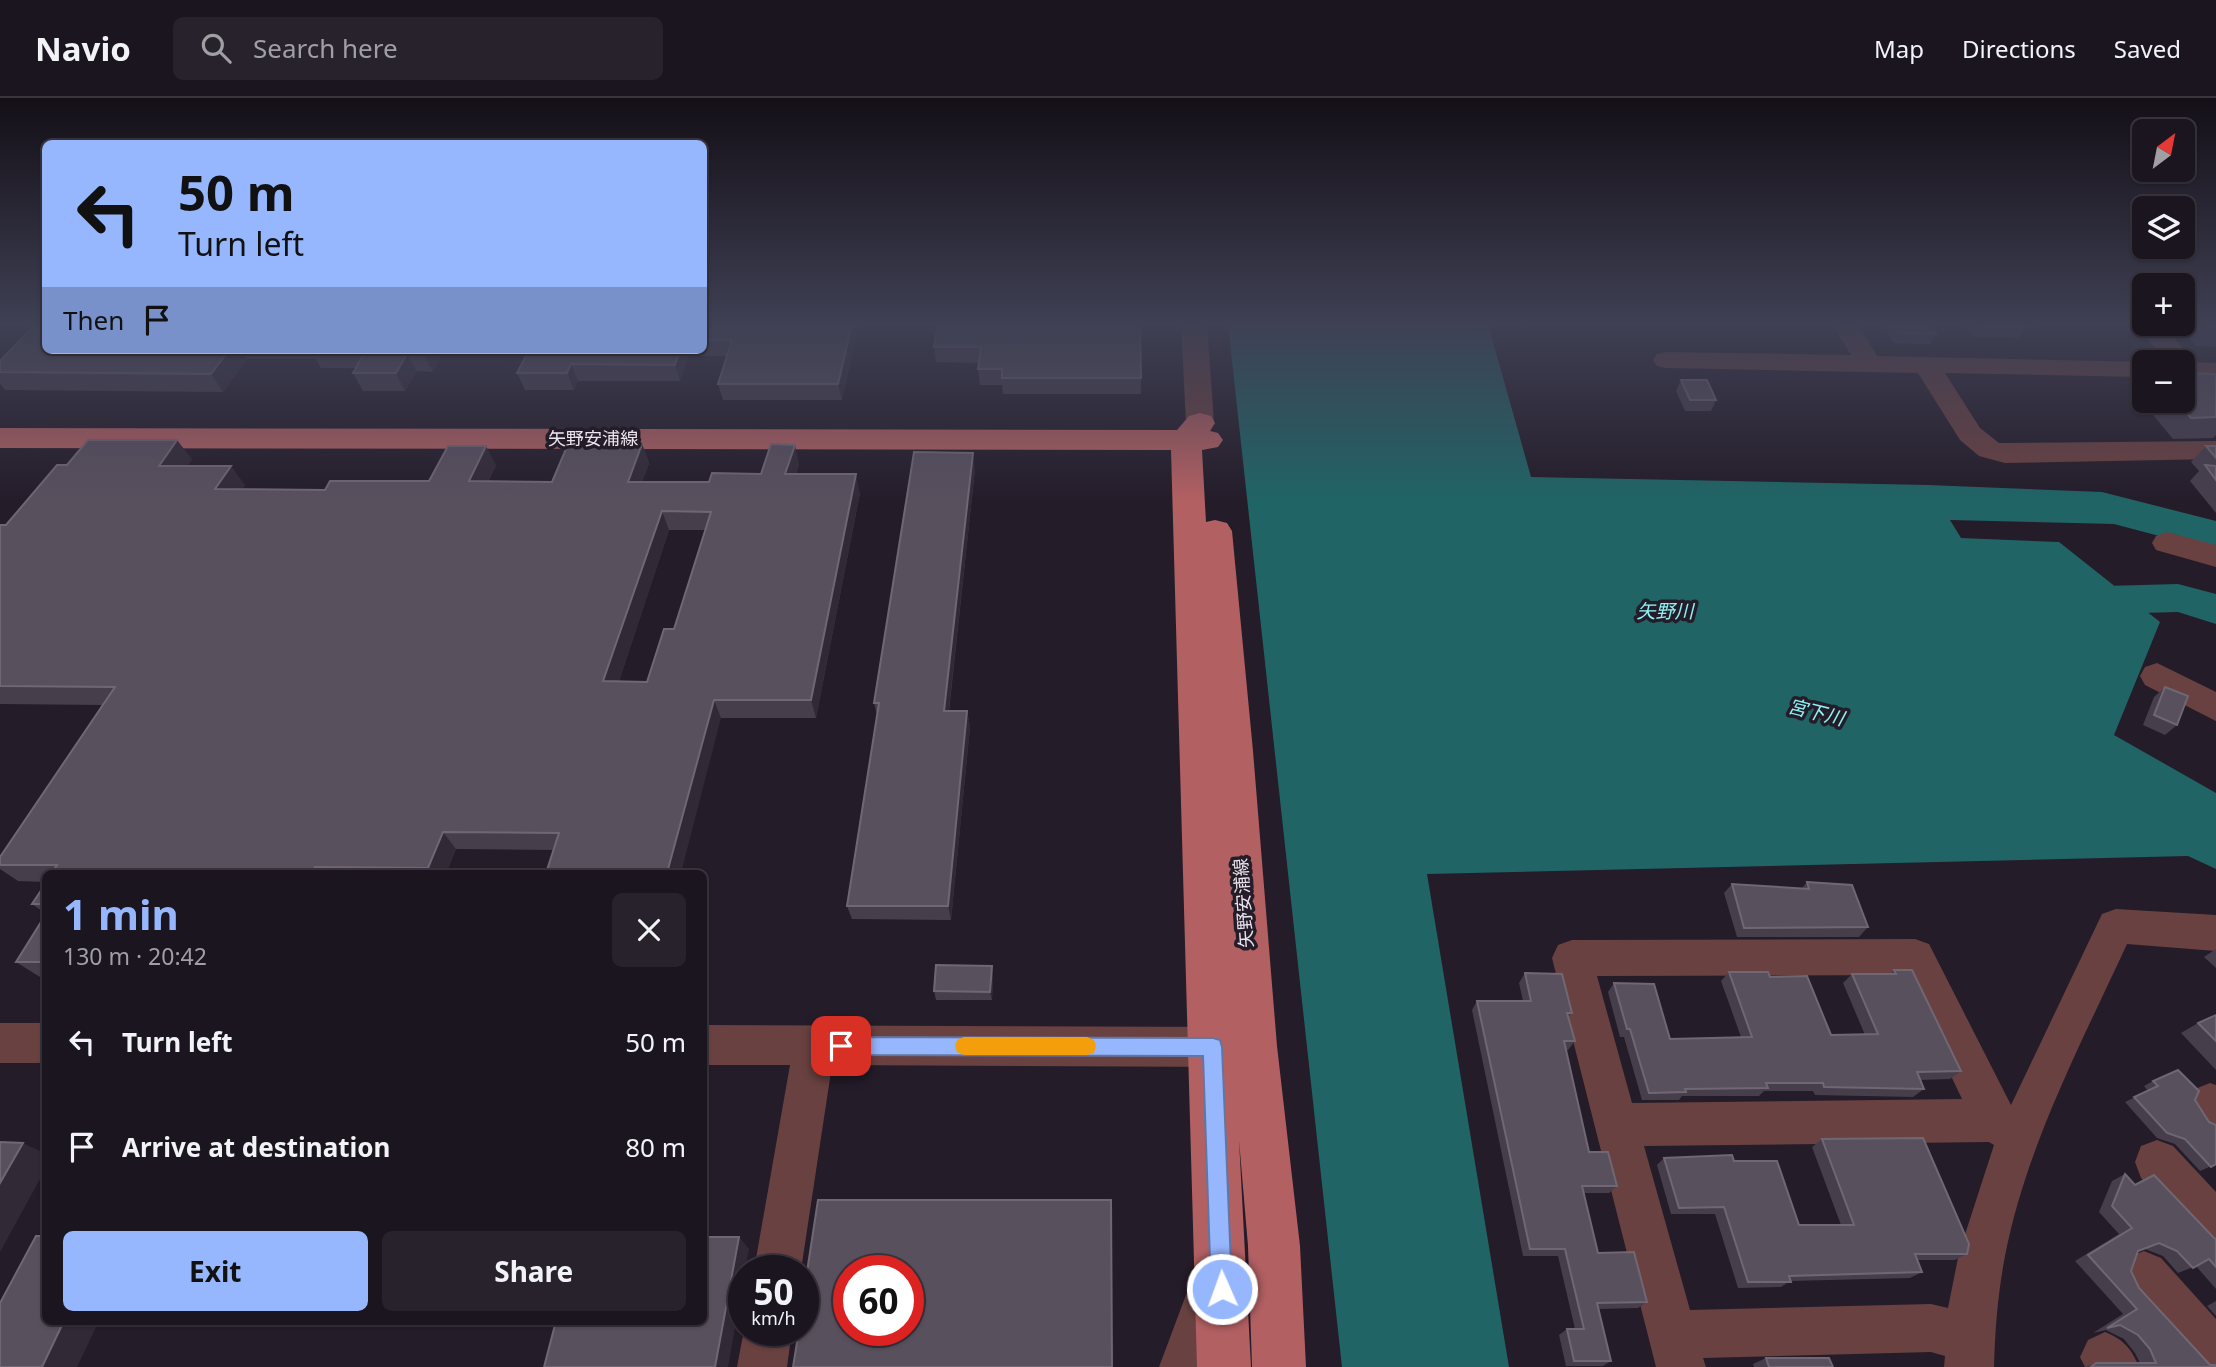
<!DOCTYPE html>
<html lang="en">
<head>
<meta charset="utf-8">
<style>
	body { margin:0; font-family:"Noto Sans","Noto Sans JP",sans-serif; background:#28222c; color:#f1f3f6; height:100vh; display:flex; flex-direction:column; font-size:26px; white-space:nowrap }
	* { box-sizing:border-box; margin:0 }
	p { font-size:23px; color:#a09fa4 }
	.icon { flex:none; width:38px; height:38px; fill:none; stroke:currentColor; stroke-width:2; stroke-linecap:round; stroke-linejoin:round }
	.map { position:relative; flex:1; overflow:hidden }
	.sheet { position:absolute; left:42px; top:772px; width:665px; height:455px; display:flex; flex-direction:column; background:#1b151f; border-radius:10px; box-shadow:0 2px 5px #0004,0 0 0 2px #39343d }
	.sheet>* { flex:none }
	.banner { position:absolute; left:42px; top:42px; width:665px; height:214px; border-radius:10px; box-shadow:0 2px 5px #0004,0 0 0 2px #39343d; background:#96b6fd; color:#111; overflow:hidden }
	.needle { width:46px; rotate:32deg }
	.tools { position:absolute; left:2132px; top:21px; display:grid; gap:14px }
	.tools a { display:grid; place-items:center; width:63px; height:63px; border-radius:10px; background:#1b151f; box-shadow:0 2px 5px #0004,0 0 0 2px #39343d; font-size:35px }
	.speed { position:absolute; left:728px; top:1157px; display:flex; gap:14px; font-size:35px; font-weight:700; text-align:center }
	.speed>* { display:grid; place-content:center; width:91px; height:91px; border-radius:50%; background:#1b151f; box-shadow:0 2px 5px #0004,0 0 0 2px #39343d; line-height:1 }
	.speed small { font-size:18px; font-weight:400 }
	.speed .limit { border:10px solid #d22; background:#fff; color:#111 }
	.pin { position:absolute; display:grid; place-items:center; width:60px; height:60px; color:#fff; margin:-30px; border-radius:14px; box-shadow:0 4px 10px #0006 }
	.me { position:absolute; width:77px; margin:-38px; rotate:358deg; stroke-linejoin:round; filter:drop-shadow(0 0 5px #0008) }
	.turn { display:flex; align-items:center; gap:24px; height:147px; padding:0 21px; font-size:32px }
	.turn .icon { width:91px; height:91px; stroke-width:2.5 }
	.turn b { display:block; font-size:49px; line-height:60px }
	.then { display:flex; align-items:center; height:66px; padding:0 21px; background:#0003; gap:14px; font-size:26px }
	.round { display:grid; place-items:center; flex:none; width:74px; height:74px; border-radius:10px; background:#28222c }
	.headline { display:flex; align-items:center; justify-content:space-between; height:119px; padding:0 21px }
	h1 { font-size:42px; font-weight:700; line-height:52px; color:#96b6fd }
	.action { display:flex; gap:14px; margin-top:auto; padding:14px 21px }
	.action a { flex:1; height:80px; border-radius:10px; background:#96b6fd; color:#111; font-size:28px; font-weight:700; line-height:80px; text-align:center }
	.action a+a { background:#28222c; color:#f1f3f6 }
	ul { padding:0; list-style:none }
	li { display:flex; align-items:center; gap:21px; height:105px; padding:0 21px }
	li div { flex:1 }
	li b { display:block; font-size:26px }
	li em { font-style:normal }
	header { display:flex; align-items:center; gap:42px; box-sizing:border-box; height:98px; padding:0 35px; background:#1b151f; border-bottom:2px solid #39343d }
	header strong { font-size:33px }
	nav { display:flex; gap:38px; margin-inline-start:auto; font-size:24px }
	.search { width:490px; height:63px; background:#28222c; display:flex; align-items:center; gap:18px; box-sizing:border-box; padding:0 24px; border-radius:10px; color:#a09fa4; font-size:26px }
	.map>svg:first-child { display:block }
	.water { fill:#206466 }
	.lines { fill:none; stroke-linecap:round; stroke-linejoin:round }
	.river { fill:#206466; fill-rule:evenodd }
	.minor { fill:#6a4141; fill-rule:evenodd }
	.major { fill:#b36062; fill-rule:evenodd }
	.wall { fill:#473e4c; fill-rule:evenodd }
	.shaded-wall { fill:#322937 }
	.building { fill:#59505e; stroke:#706774; stroke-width:2; fill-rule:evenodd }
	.route { fill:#96b6fd; stroke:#6276a4; stroke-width:2 }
	.slow { fill:#f59e0b }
	.labels { text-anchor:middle; stroke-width:7; stroke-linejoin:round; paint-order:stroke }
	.street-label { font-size:18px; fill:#eae5ee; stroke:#241c29 }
	.water-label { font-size:19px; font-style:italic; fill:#8df4f6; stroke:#241c29 }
</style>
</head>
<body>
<header>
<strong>Navio</strong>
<div class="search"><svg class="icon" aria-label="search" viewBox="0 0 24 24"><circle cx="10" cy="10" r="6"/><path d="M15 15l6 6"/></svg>Search here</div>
<nav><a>Map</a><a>Directions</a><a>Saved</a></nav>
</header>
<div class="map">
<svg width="2216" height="1269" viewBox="0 0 2216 1269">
	<rect width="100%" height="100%" fill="#241c29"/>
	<polygon class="water" points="1228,226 1488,226 1531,379 1928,387 2102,394 2216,423 2216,453 2114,426 1950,422 1961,440 2059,444 2160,524 2114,637 2216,695 2216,771 2188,758 1427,776 1509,1269 1342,1269"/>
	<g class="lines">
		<polygon class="river" points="2178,486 2216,496 2216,526 2178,514 2069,517 2055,513 2049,503 2055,493 2069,489"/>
		<g class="minor">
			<polygon points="1181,226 1207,226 1214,325 1210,331 1200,334 1190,331 1186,325"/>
			<polygon points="1832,226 1858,226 1877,258 2149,264 2144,264 2144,279 1945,275 1980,330 1999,345 2216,343 2216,361 2005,365 1979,358 1960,342 1918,275 1666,270 1657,268 1653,262 1657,256 1666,254 1851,257"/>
			<polygon points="2135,226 2162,226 2194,264 2216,265 2216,281 2182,280 2182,264 2167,264"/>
			<polygon points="2167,434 2216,447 2216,469 2156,452 2152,445 2156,438"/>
			<polygon points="2157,565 2216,594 2216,623 2145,587 2140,578 2145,569"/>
			<path d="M2116,811L2216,817V853L2127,846C2081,946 2026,1049 2005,1158C1998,1195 1995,1231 1994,1269H1944L1945,1258L1931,1254L1703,1260L1706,1269H1656L1552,860L1558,847L1572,842L1915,841L1929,846L2011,1007L2102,816ZM1903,877L1962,1001L1632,1005L1597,878ZM1989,1044L1994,1047L1959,1155L1948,1210L1931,1206L1690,1212L1644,1048Z"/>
			<rect x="0" y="925" width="46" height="40"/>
			<polygon points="704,927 1235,929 1250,935 1256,949 1250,963 1235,969 832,967 801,1172 754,1172 790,967 704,967"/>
			<polygon points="2210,985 2216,987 2216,1034 2201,1028 2188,1006 2195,991"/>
			<polygon points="2157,1042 2173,1048 2216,1094 2216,1150 2200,1143 2141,1080 2135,1064 2141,1048"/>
			<polygon points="2144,1153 2161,1160 2216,1221 2216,1269 2194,1269 2127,1194 2120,1177 2127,1160"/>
			<polygon points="1212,1166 1229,1173 1236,1190 1209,1269 1159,1269 1195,1173"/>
			<polygon points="744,1232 792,1232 787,1269 737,1269"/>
			<path d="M2105,1234C2124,1242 2131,1250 2139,1269H2085L2080,1259L2088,1242Z"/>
		</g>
		<polygon class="major" points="1200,315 1211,318 1215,325 1210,333 1218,335 1223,342 1218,349 1202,352 1206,424 1215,422 1227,425 1232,433 1253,653 1277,948 1300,1148 1306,1269 1252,1269 1248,1148 1239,1042 1251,1269 1197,1269 1171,352 0,350 0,330 1177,332 1189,318"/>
	</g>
	<g class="wall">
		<polygon points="704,226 859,226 842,302 723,302 718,286 727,258 689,258 680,283 578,283 574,292 525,292 517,275 529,252 704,252"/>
		<polygon points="938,226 1141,280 1141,296 1003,296 1002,287 980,287 978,271 979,265 936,264 934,249"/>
		<polygon points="1882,226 1929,226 1936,236 1930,246 1893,245"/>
		<polygon points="1964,226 2024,226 2027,229 2019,240 1974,239"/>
		<polygon points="2177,226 2216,226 2216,249 2196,248"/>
		<polygon points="46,252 445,252 433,274 417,273 405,293 363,293 353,275 356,270 321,270 316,261 247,261 223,294 5,292 0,286 0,263"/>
		<polygon points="2216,276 2216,337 2213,340 2173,341 2135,295 2144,284 2144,303 2182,303"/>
		<polygon points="1681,282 1716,302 1711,313 1685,313 1676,293"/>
		<path d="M642,346L649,365L642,384H709L761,376L799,366L796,376L860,395L816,620H721L554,752L456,751L447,773H489L491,775H46V784L18,783L0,771V759L103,607L0,606V427H6L192,361L187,368L245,387L242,391L325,392L429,383L496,367L488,384H552ZM669,432H705L674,531L647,584L619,583Z"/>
		<polygon points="2206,348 2216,348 2216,415 2190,383 2199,373 2191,364"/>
		<polygon points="975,371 949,613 967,613 970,629 951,822 852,821 847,808 877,617 874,605"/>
		<polygon points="2165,589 2177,627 2165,637 2143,627 2154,599"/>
		<polygon points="1807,784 1868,829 1859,839 1737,839 1724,795 1732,786 1802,790"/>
		<polygon points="46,785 46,816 32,806"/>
		<polygon points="2216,851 2216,870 2204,859"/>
		<polygon points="16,864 46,864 46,879 40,879"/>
		<polygon points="1894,872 1961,973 1950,981 1920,982 1924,991 1913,999 1815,997 1813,993 1764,993 1759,998 1682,998 1679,1002 1642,1002 1624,939 1620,939 1608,894 1614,885 1670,941 1741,939 1721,883 1729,874 1770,879 1831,937 1865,937 1843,885 1852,876 1890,876"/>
		<polygon points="1525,875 1572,915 1568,920 1575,943 1568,952 1566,952 1589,1054 1617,1088 1609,1095 1583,1095 1598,1155 1647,1204 1638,1210 1599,1211 1611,1263 1603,1268 1566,1268 1559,1237 1567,1231 1575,1231 1558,1158 1523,1158 1472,912 1477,903 1523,903 1519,885"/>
		<polygon points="993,876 992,902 936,902 934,893"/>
		<polygon points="2216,917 2216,972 2181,935 2198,925"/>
		<polygon points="2153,983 2195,1002 2216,1066 2200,1073 2175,1046 2157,1040 2125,1004 2148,993 2144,988"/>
		<polygon points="1822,1041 1967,1156 1955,1162 1917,1162 1922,1174 1910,1180 1790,1183 1781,1189 1738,1190 1715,1116 1671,1116 1657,1067 1664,1060 1734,1063 1799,1127 1841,1127 1812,1049"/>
		<polygon points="2125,1076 2135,1087 2154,1077 2214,1140 2216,1141 2216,1191 2196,1168 2178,1175 2163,1158 2145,1151 2138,1153 2131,1173 2139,1190 2210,1267 2216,1269 2084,1269 2096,1265 2140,1265 2135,1255 2124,1241 2106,1232 2093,1235 2123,1216 2075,1163 2119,1136 2099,1114 2112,1083"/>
		<polygon points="2216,1203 2216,1218 2207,1208"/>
		<polygon points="1766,1260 1833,1269 1754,1269 1753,1266"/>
	</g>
	<g class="shaded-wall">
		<polygon points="852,226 859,226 842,302 838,286"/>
		<polygon points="229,252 241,252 247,261 223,294 211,276"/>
		<polygon points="426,252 445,252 433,274 423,256"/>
		<polygon points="680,252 687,252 689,258 680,283 675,267"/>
		<polygon points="407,256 417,273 405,293 396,275"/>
		<polygon points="571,266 578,283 574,292 567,275"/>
		<polygon points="177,342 192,361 173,387 159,368"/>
		<polygon points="642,346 649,365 635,403 628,384"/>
		<polygon points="795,347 799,366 790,395 785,376"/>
		<polygon points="486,348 496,367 479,402 469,383"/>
		<polygon points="973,355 975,371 947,628 944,613"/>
		<polygon points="231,368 245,387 229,410 215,391"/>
		<polygon points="856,376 860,395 816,620 811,602"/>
		<polygon points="662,413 669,432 613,601 603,583"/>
		<polygon points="714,602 721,620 681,775 667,775"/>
		<polygon points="967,613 970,629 951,822 948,808"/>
		<polygon points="443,734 456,751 446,775 432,775 428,770"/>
		<polygon points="315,769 321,775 312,775"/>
		<polygon points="992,868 993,876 992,902 990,894"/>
		<polygon points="23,1045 46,1056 46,1070 0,1154 0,1085"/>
		<polygon points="739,1139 749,1151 745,1172 744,1172 744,1180 728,1269 715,1269"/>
		<polygon points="64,1223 99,1223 77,1269 42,1269"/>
	</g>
	<g class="building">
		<polygon points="36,226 46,226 46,252 229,252 211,276 0,274 0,263"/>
		<polygon points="704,226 852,226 838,286 718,286 732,242 704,242"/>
		<polygon points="938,226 1140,226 1141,280 1002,280 1002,271 978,271 981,249 934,249"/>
		<polygon points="1893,226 1929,226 1936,236 1899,235"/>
		<polygon points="1979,226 2024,226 2027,229 1981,228"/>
		<polygon points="2209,226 2216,226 2216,229 2212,229"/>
		<polygon points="324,252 426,252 423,256 407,256 396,275 353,275 366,252"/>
		<polygon points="529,252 680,252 675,267 571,266 567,275 517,275"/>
		<polygon points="2182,275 2216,276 2216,319 2191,320 2176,303 2182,303"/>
		<polygon points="1681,282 1707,282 1716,302 1690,302"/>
		<path d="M88,342H177L159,368H231L215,391L325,392L330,383H429L448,348H486L469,383L552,384L568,346H642L628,384H709L712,375L761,376L771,346L795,347L785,376H856L811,602H714L667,775H546L559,735L443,734L428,770L315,769L312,775H52L57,767H0V759L115,589L0,588V427H6L57,367H67ZM662,413L711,414L674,531H664L647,584L603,583Z"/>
		<polygon points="2206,348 2216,348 2216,360"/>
		<polygon points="914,354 973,355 944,613 967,613 948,808 847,808 879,605 874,605"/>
		<polygon points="2205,367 2216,368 2216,382"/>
		<polygon points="2165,589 2188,598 2177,627 2154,617"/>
		<polygon points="430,772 489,773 488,775 429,775"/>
		<polygon points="1807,784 1852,787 1868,829 1744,830 1732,786 1809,791"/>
		<polygon points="46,785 46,806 32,806"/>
		<polygon points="46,816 46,864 16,864"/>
		<polygon points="936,867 992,868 990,894 934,893"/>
		<polygon points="1894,872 1912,872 1961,973 1917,974 1924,991 1824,989 1823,985 1766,985 1768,990 1685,991 1686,994 1649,995 1630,931 1627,931 1614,885 1654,886 1670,941 1752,939 1729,874 1768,874 1770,879 1807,878 1831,937 1878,936 1852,876 1896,876"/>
		<polygon points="1525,875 1562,876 1572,915 1567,915 1575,943 1564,943 1589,1054 1608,1054 1617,1088 1582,1088 1598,1155 1634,1154 1647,1204 1597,1205 1611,1263 1574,1263 1567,1231 1584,1231 1565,1151 1530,1151 1477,903 1531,903"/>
		<polygon points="2216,917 2216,943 2198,925"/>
		<polygon points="2178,972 2199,993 2195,1002 2209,1024 2216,1027 2216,1066 2211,1069 2185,1041 2167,1035 2134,999 2158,988 2153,983"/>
		<polygon points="1923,1040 1969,1146 1967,1156 1915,1156 1922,1174 1789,1178 1791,1184 1748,1184 1724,1109 1679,1110 1664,1060 1732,1057 1734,1063 1777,1063 1799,1127 1854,1127 1822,1041"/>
		<polygon points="0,1044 23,1045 0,1085"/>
		<polygon points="2125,1076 2135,1087 2154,1077 2214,1140 2216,1141 2216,1169 2209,1161 2193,1170 2177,1153 2159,1145 2138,1153 2131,1173 2139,1190 2210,1267 2216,1267 2216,1269 2091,1269 2096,1265 2156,1265 2150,1251 2138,1237 2120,1227 2107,1230 2137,1211 2088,1157 2132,1130 2112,1108"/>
		<path d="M818,1102H1111L1112,1269H793L799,1232H803V1200ZM849,1172H908V1232H849Z"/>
		<polygon points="36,1138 46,1138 46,1223 64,1223 42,1269 0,1269 0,1205"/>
		<polygon points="704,1139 739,1139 715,1269 544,1269 556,1223 704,1223"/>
		<polygon points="1766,1260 1829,1260 1833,1269 1769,1269"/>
	</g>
	<linearGradient id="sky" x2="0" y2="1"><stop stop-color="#140f17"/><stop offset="0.56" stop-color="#3f4054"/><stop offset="1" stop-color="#3f4054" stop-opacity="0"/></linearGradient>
	<rect width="2216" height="404" fill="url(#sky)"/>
	<polygon class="route" points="841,939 1213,940 1220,942 1222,949 1232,1191 1229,1198 1222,1201 1214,1198 1211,1191 1203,958 841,957 834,954 832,948 834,941"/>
	<polygon class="slow" points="964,939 1087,939 1094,942 1096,948 1094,955 1087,957 964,957 957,954 955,948 957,942"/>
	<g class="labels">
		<g class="street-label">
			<text x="593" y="347">矢野安浦線</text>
			<text transform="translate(1244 805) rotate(-94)" y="6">矢野安浦線</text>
		</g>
		<g class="water-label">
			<text x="1665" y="520">矢野川</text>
			<text transform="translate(1816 614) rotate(14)" y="7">宮下川</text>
		</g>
	</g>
</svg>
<div class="tools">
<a><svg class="needle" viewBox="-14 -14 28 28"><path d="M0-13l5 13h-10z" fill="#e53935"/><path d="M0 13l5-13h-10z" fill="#a09fa4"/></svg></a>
<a><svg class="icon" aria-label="layers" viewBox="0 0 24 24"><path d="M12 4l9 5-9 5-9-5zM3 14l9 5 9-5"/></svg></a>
<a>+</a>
<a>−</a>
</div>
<div class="speed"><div>50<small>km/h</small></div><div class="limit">60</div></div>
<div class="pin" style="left:841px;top:948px;background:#d93025"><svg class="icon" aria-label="arrive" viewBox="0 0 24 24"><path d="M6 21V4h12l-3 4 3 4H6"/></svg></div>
<svg class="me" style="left:1222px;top:1191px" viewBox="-20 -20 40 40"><circle r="17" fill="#96b6fd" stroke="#fff" stroke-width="3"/><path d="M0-11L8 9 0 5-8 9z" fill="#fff"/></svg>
<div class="banner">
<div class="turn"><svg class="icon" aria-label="left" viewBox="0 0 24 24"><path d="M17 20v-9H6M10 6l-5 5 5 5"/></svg><div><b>50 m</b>Turn left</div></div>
<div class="then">Then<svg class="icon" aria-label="arrive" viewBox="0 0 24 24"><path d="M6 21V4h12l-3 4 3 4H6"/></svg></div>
</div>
<section class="sheet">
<div class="headline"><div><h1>1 min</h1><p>130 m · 20:42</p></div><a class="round"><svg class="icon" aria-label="close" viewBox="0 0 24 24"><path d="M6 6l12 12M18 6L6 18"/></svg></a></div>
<ul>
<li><svg class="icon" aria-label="left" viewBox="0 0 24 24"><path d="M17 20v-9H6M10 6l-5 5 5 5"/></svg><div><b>Turn left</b></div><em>50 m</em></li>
<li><svg class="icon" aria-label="arrive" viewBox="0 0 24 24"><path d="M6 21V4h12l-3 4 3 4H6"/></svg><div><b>Arrive at destination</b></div><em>80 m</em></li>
</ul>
<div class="action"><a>Exit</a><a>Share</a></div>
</section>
</div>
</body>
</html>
